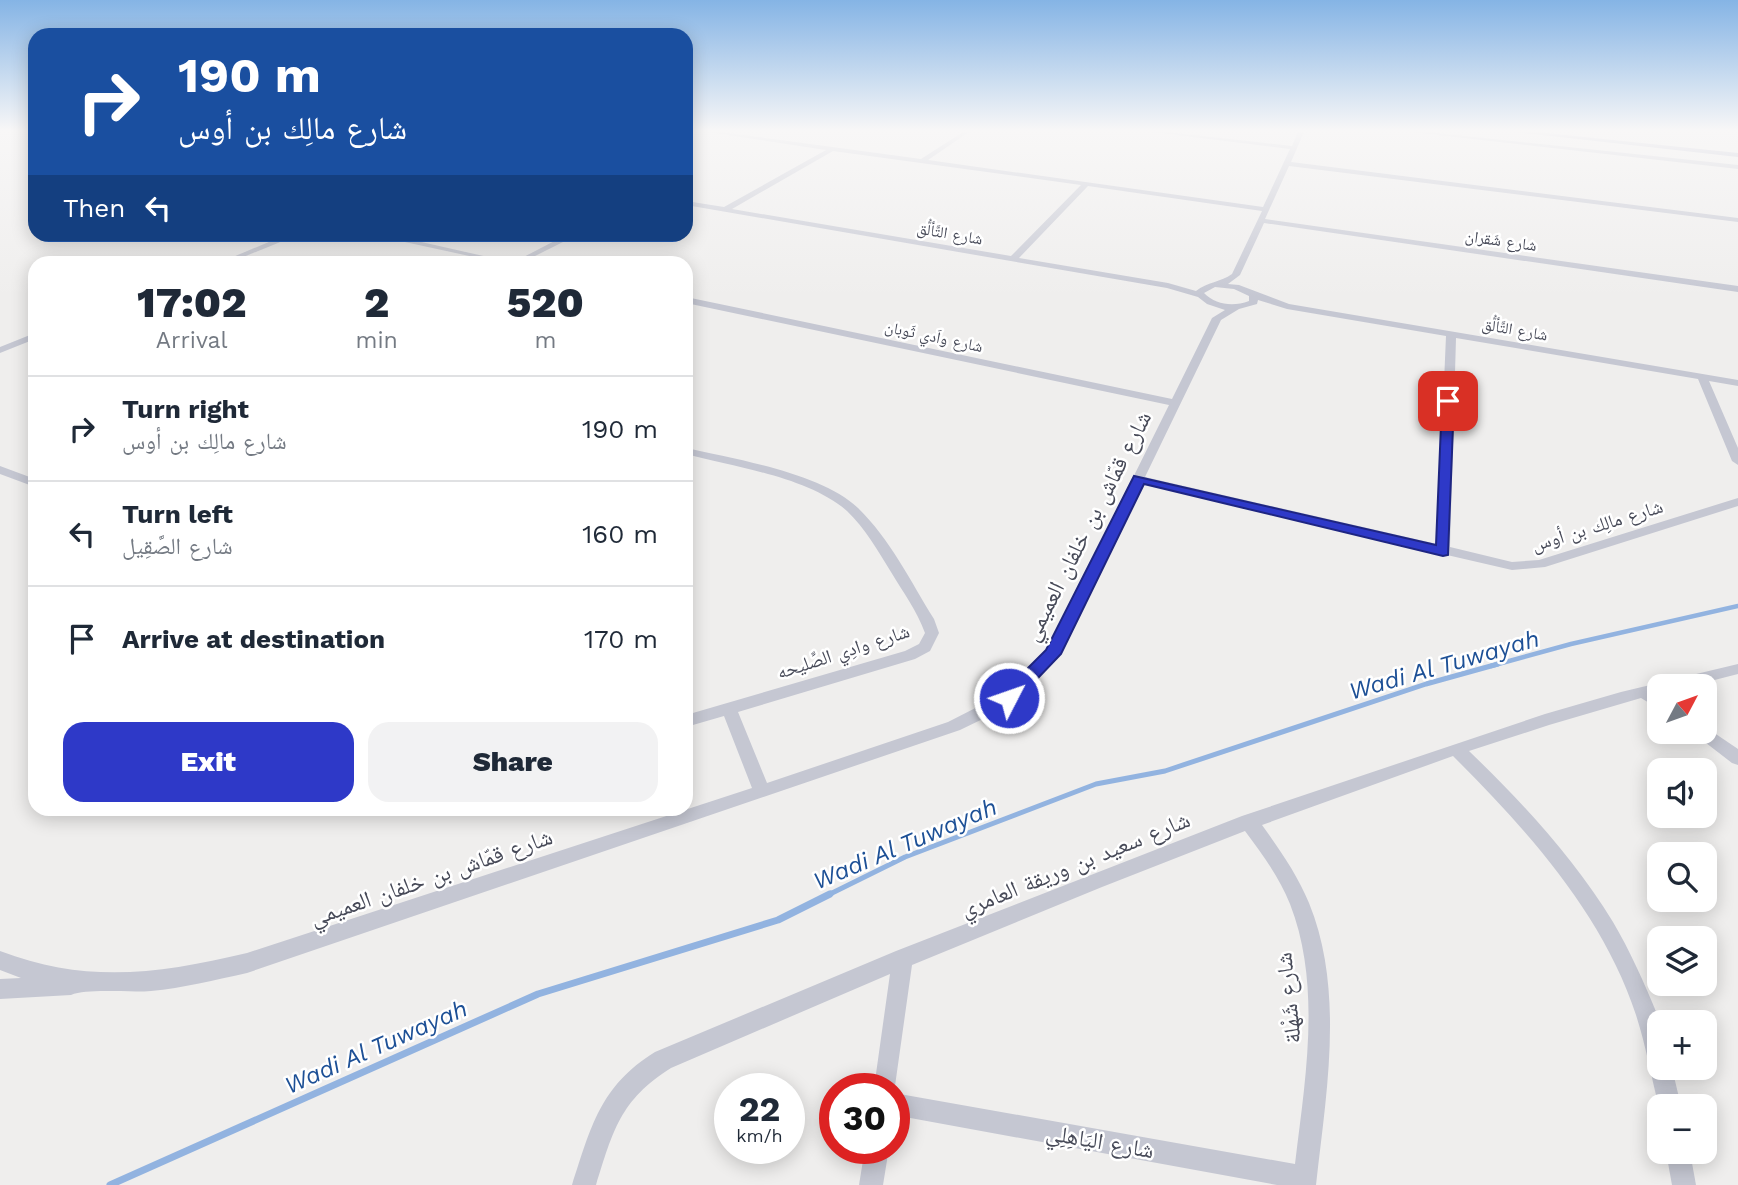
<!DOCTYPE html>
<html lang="en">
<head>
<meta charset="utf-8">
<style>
	body { margin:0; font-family:"Work Sans","Noto Naskh Arabic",sans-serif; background:#f2f2f3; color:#1f2937; height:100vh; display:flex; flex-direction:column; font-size:26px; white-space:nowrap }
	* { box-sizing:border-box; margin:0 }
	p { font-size:23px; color:#747a83 }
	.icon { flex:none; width:38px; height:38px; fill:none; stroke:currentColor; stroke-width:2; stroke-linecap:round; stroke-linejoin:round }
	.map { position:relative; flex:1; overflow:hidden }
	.sheet { position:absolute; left:28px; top:256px; width:665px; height:560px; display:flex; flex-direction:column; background:#fff; border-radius:21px; box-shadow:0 4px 18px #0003 }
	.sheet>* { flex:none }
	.guide { position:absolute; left:28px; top:28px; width:665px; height:214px; border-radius:21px; box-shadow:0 4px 18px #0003; background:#1a4fa0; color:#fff; overflow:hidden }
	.needle { width:46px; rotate:49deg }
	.fabs { position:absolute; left:1647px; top:674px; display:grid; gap:14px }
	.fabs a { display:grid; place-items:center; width:70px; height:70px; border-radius:14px; background:#fff; box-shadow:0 4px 18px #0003; font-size:35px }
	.speed { position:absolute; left:714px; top:1073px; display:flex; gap:14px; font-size:35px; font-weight:700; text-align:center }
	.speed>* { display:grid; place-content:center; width:91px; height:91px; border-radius:50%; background:#fff; box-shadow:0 4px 18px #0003; line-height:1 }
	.speed small { font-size:18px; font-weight:400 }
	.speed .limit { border:10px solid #d22; background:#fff; color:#111 }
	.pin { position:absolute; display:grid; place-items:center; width:60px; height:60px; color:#fff; margin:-30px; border-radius:14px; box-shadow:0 4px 10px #0006 }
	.me { position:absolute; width:77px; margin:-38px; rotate:49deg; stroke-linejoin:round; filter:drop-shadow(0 0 5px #0008) }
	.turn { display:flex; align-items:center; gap:24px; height:147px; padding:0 35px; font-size:32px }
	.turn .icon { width:91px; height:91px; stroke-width:2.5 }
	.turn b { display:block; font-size:49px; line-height:60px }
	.then { display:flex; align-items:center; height:66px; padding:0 35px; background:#0003; gap:14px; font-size:26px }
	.eta { display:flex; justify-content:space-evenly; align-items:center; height:119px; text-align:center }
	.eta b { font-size:42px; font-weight:800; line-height:49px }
	.button { display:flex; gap:14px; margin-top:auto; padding:14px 35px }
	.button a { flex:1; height:80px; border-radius:21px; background:#2e39c8; color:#fff; font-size:28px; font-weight:800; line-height:80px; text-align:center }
	.button a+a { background:#f2f2f3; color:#1f2937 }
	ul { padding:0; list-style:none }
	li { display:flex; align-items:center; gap:21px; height:105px; padding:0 35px; border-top:2px solid #e0e1e3 }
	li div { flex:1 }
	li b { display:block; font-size:26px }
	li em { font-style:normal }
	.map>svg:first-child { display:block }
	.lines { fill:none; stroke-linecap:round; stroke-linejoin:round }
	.stream-far2 { stroke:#92b3e0; stroke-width:4.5 }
	.stream-far1 { stroke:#92b3e0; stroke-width:5 }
	.stream { stroke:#92b3e0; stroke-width:7 }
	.minor { fill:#c5c7d2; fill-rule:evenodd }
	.major { fill:#b0b3c9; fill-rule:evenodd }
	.route { fill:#2e39c8; stroke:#1e2582; stroke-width:2 }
	.labels { text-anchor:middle; stroke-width:5; stroke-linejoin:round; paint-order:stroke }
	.far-street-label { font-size:16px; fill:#474a58; stroke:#fff }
	.street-label { font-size:19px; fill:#474a58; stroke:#fff }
	.near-street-label { font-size:23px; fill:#474a58; stroke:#fff }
	.near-water-label { font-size:24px; font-style:italic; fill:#1d5096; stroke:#fff }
</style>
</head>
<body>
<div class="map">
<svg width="1738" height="1185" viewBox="0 0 1738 1185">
	<rect width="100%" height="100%" fill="#efeeed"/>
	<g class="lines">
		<polyline class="stream-far2" points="1491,666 1571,644 1738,606"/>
		<polyline class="stream-far1" points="826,896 905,857 1096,784 1165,771 1426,684 1498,664"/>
		<polyline class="stream" points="110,1185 538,994 778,920 830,894"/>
		<g class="minor">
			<path d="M708,132H721L921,159L963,132H969L928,160L1263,207L1290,149L1152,132H1167L1292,146L1298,132H1304L1291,162L1738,218V222L1289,166L1265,219L1738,286V292L1264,223L1240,275L1228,284L1239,285L1289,304L1738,380V386L1709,381L1738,448V465L1732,461L1698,379L1456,338L1450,547L1512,562L1539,560L1738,498V506L1545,567L1512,570L1447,555L1443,556L1437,553L1142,483L1058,658L1020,696L991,715L960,730L247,973C215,980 183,988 151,991C129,993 88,988 71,995L0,999V979L21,978L0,970V951C87,984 158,974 247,953L752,788L724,716L686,727V715L905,651L919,644L925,633C917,611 903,592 891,572C878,551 865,528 847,511C808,477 735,467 686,454V448C735,459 821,473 858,508C890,539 911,582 934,619L939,633L930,651L915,659L738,712L767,783L948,722L995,698L1023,677L1047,651L1169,405L686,303V297L1172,399L1212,318L1225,310L1207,304L1198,297L1167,288L686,205V201L724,207L826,150ZM833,151L1081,185L1011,256L732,209ZM1088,186L1262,211L1232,274C1221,282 1207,282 1196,291L1168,283L1019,258ZM1215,287L1234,289L1249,296V301C1233,307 1216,305 1204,293ZM1258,300L1287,309L1446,336L1437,544L1145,477L1221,320L1239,309L1257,304Z"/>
			<polygon points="1411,132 1427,132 1738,165 1738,169"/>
			<polygon points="288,234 300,234 231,262 221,262"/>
			<polygon points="368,234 386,234 510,262 497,262"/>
			<polygon points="568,234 579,234 523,262 514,262"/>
			<polygon points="35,333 35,339 0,353 0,347"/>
			<polygon points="0,466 35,479 35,487 0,474"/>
			<path d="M1738,664V674L1691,686H1659V709L1641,698L1549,725L1469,751C1523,803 1574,858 1613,922C1630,951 1644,982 1657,1014L1659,1022V1068H1672L1681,1106L1659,1107C1651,1076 1646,1046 1636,1015C1603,914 1527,830 1453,756L1262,825C1280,850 1297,874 1309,903C1345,991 1326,1094 1316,1185H1277L894,1115V1088H874L890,974L671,1068C620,1100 613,1131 596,1185H572C591,1127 600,1086 655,1052L896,951L1242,816L1545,714L1621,692ZM1245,831C1263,855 1279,877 1290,904C1322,986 1305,1080 1295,1164L894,1093L912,965L1102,887Z"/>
			<polygon points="1704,726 1738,749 1738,765 1732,763 1697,736 1695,732 1704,732"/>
			<polygon points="865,1148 889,1148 883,1185 859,1185"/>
			<polygon points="1666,1152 1690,1152 1696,1185 1672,1185"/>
		</g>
		<polygon class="major" points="1515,132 1536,132 1738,153 1738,157"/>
	</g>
	<linearGradient id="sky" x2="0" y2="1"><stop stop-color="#85b4e5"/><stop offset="0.44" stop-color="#f8f7f7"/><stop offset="1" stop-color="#f8f7f7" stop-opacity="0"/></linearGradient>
	<rect width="1738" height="297" fill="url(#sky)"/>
	<polygon class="route" points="1448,398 1454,401 1448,555 1443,556 1144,484 1061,654 1015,702 1003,702 1000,698 1003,693 1046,650 1134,476 1436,545 1442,401"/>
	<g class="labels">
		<g class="far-street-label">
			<text transform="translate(950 233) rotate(10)" y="6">شارع التَّألُّق</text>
			<text transform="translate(1501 240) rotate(8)" y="6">شارع شَقران</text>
			<text transform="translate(1515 329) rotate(10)" y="6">شارع التَّألُّق</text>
			<text transform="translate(934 336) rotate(12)" y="6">شارع واَدي ثَوبان</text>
		</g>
		<g class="street-label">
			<text transform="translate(1597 525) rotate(-17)" y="7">شارع مالِك بن أوس</text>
			<text transform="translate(843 651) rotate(-18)" y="7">شارع وادِي الصِّليحه</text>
		</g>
		<g class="near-street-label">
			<text transform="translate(1087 526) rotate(-63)" y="8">شارع قمّاش بن خلفان العميمي</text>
			<text transform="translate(1075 864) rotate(-22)" y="8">شارع سعيد بن وريقة العامري</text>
			<text transform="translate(431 877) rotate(-19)" y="8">شارع قمّاش بن خلفان العميمي</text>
			<text transform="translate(1288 998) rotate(-96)" y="8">شارع شَهْلة</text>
			<text transform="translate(1100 1141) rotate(10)" y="8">شارع اليَاهِلِي</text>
		</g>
		<g class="near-water-label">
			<text transform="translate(1444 665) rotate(-16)" y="8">Wadi Al Tuwayah</text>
			<text transform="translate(905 844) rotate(-23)" y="8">Wadi Al Tuwayah</text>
			<text transform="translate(376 1047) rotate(-24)" y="8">Wadi Al Tuwayah</text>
		</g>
	</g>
</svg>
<div class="fabs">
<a><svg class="needle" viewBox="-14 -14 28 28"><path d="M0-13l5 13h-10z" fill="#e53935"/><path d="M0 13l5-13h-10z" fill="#747a83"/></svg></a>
<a><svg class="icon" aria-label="sound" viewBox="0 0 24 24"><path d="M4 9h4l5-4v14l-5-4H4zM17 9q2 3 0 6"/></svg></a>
<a><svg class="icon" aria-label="search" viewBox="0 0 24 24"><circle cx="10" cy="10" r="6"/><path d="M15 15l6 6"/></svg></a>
<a><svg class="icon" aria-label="layers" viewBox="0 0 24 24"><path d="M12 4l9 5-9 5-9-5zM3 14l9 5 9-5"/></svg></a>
<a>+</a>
<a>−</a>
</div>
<div class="speed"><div>22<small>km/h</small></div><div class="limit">30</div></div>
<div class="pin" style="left:1448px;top:401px;background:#d93025"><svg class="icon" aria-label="arrive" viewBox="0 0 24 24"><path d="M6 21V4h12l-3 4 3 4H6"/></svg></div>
<svg class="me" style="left:1009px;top:698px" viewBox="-20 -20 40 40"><circle r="17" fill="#2e39c8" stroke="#fff" stroke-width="3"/><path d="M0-11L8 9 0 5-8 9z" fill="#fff"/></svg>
<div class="guide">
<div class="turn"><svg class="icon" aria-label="right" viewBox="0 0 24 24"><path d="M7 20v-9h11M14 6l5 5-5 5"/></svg><div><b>190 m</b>شارع مالِك بن أوس</div></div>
<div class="then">Then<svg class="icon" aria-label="left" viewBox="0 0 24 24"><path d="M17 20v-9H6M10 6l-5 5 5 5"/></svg></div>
</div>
<section class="sheet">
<div class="eta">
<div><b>17:02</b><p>Arrival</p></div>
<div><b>2</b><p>min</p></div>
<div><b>520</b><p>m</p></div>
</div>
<ul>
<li><svg class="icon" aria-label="right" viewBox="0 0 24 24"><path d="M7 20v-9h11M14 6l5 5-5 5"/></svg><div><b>Turn right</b><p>شارع مالِك بن أوس</p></div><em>190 m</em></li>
<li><svg class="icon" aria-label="left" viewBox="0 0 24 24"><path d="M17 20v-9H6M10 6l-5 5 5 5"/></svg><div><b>Turn left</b><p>شارع الصَّقِيل</p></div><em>160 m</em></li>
<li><svg class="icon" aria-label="arrive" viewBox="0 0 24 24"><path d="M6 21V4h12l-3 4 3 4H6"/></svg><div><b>Arrive at destination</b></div><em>170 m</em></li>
</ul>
<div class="button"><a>Exit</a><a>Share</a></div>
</section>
</div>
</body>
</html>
